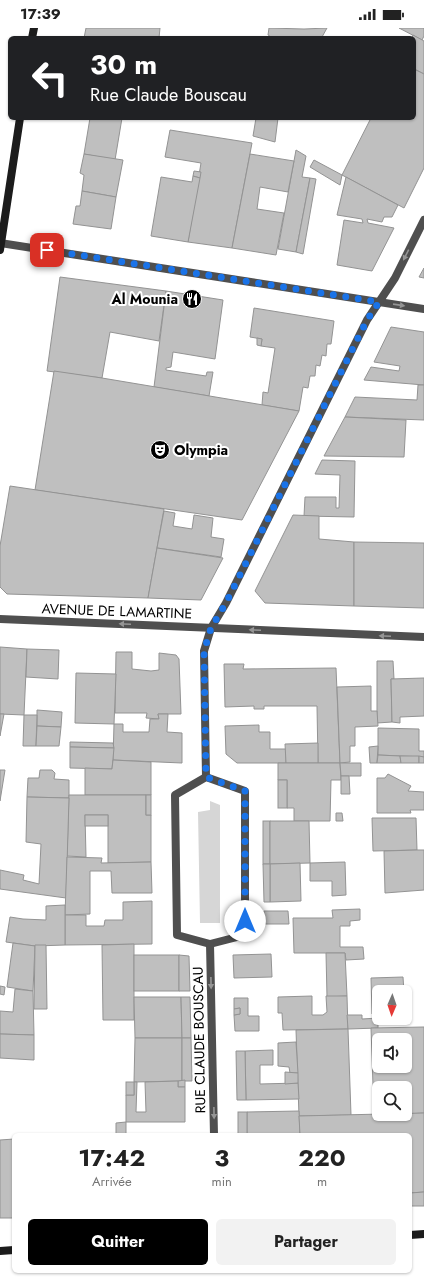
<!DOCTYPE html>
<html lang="fr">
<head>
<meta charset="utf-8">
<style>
	body { margin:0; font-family:Jost,sans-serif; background:#f2f2f2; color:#222; height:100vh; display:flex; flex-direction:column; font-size:15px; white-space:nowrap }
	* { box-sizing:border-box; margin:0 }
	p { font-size:13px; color:#767676 }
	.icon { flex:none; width:22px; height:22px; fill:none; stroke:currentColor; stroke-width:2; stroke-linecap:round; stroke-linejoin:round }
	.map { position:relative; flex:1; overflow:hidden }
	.sheet { position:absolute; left:12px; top:1105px; width:400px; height:140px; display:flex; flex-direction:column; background:#fff; border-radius:6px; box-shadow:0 1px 3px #0004 }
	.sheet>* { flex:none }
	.guide { position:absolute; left:8px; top:8px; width:408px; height:84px; border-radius:6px; box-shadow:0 1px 3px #0004; background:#202124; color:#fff; overflow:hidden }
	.needle { width:26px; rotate:182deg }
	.fabs { position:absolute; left:372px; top:957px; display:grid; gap:8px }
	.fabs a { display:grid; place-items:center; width:40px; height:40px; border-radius:6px; background:#fff; box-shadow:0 1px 3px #0004; font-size:20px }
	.pin { position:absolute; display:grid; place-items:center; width:34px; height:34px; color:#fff; margin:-17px; border-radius:8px; box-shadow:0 2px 6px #0006 }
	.me { position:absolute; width:44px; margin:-22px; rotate:0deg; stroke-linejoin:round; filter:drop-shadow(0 0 3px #0008) }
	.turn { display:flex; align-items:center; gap:14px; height:84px; padding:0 16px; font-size:18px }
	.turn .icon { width:52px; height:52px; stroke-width:2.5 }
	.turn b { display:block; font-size:28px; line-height:34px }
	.eta { display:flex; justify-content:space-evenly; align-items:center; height:68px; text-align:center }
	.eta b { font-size:24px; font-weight:700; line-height:28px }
	.button { display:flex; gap:8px; margin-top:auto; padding:8px 16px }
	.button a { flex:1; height:46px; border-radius:6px; background:#000; color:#fff; font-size:16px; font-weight:700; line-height:46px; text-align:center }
	.button a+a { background:#f2f2f2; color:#222 }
	.status { display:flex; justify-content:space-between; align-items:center; height:28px; padding:0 20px; background:#fff; direction:ltr }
	.status svg { height:11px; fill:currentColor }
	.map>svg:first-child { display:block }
	.green { fill:#d6d6d6 }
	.building { fill:#bfbfbf; stroke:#939393; fill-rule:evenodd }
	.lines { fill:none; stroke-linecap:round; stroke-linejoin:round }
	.street { stroke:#4f4f4f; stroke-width:8 }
	.secondary { stroke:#1c1c1c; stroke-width:8 }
	.oneway { fill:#959595 }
	.route { stroke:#1a73e8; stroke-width:7; stroke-dasharray:0 12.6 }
	.labels { text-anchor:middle; stroke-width:4; stroke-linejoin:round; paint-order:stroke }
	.poi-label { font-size:14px; font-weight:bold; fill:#000; stroke:#fff; text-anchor:end }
	.street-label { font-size:14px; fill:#000; stroke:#fff }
</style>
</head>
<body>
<div class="status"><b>17:39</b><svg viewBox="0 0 49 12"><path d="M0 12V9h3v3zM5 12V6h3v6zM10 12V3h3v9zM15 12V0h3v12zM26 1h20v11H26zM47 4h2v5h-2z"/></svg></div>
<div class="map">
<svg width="424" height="1257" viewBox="0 0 424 1257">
	<rect width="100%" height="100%" fill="#fff"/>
	<polygon class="green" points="210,773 220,777 220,895 200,895 198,784 210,782"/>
	<g class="building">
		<polygon points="86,0 160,0 159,10 84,10"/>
		<polygon points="269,0 304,1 327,0 322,9 325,10 273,10 268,7"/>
		<polygon points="399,0 424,0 424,8 422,12"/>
		<polygon points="413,7 424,13 424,46 414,41 414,10 412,10"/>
		<polygon points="414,41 424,46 424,140 404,180 342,147 371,90 414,90"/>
		<polygon points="90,90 122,90 115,132 84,126"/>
		<polygon points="256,90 278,90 275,114 253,108"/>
		<polygon points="170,102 252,115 232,220 188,214 201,135 165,129"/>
		<polygon points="296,122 306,128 302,149 310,150 296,224 278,221"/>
		<polygon points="84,126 123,132 116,169 82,163 84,147 80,145"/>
		<polygon points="250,126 294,133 288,164 260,159 257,181 284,185 276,227 232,220"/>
		<polygon points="314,132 342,147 340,157 310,139"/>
		<polygon points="194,143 201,144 200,150 193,148"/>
		<polygon points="193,148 200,150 188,214 151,208 161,149 192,154"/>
		<polygon points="346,149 398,177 392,189 384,189 382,194 367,191 368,195 394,200 372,243 337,237 344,192 363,195 362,191 337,187"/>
		<polygon points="310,150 316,151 303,226 296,224"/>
		<polygon points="82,163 116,169 111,201 73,196 76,178 80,178"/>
		<polygon points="424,240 424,250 419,249"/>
		<polygon points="60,249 166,263 159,313 110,304 102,350 47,343"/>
		<polygon points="166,263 223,272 215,331 173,324 171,339 166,340 166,342 206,348 207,344 213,344 209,368 154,359"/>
		<polygon points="254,280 334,293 331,316 327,316 326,328 322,327 320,338 316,337 315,348 310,348 308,360 303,359 299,383 262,377 263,364 268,365 275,320 261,318 262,311 250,309"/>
		<polygon points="391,299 424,304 424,357 364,352 371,339 399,343 400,338 374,334"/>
		<polygon points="257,310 262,311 261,318 257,317"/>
		<polygon points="54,343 102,350 299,383 242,492 35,462"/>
		<polygon points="418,357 424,357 424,392 345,389 355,369 417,372"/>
		<polygon points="345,389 406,392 404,429 324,428"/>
		<polygon points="322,432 355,433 354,489 304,488 305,469 336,469 336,480 339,480 340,447 315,446"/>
		<polygon points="10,458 164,481 148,570 7,566 0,559 0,518"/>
		<polygon points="164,483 175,485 173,498 192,501 194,487 213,490 211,509 224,511 221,529 157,520"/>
		<polygon points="293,487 319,488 319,511 354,514 354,578 265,575 255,563"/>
		<polygon points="354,514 424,515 424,580 354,578"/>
		<polygon points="157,520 223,530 201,572 148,570"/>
		<polygon points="0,619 27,621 24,687 0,686"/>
		<polygon points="27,621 59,622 58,651 26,649"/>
		<polygon points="116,624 132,624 132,641 151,643 159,642 159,625 176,627 179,631 181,686 158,686 159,691 146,690 147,685 115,685"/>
		<polygon points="377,633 393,633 394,651 391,651 392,694 377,695"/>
		<polygon points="224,636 244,636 243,641 336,640 340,735 318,735 317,678 264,678 264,681 254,681 254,678 225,679"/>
		<polygon points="76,645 116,646 114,696 75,695"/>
		<polygon points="424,650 424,688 400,689 400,695 392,694 391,651"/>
		<polygon points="371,658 371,683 377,683 378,698 355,699 355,718 350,718 350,734 340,735 337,659"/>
		<polygon points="37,682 62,684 61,699 37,698"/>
		<polygon points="0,686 4,686 0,708"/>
		<polygon points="158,686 168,686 167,704 182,705 182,735 113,732 114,696 123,696 123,704 149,704 150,691 159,691"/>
		<polygon points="24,687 37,687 36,718 23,718"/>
		<polygon points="259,697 259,704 270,704 270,721 286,721 286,735 237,735 226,726 225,698"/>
		<polygon points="37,698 61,699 59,718 36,718"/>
		<polygon points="378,700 419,701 419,723 424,723 424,729 378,727"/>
		<polygon points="70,714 113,715 114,720 70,719"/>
		<polygon points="318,715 318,735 286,735 285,716"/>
		<polygon points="378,718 377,735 370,735 369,719"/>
		<polygon points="70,719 114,720 112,741 70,740"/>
		<polygon points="378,727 400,728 401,735 377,735"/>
		<polygon points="400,728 419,728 419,735 401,735"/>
		<polygon points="419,728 424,729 424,735 419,735"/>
		<polygon points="113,732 151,734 151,767 85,767 85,740 112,741"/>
		<polygon points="278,735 340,735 341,752 331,752 330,793 294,793 294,780 287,780 287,752 278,752"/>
		<polygon points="340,735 361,735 361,748 341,748"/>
		<polygon points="0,742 5,742 0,773"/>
		<polygon points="40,742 52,742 55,745 54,751 69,752 69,770 27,769 28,750 39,750"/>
		<polygon points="388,746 411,758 408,763 424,764 424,782 410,782 411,785 377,785 377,750 385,750"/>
		<polygon points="341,748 349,748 350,766 341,766"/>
		<rect x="278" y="752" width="9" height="28"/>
		<polygon points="69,767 146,767 146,787 151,787 151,834 108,835 108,787 85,787 86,829 67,828"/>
		<rect x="146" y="767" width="5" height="20"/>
		<polygon points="27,769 69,770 66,870 0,861 0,842 24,847 23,852 39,856 41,816 26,814"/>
		<polygon points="336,785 342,785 343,793 336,793"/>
		<rect x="85" y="787" width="23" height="11"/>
		<polygon points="372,790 416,790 417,822 373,823"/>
		<rect x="263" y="793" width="7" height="43"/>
		<polygon points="270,793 309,793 310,835 270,836"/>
		<polygon points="417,822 424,822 424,862 385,865 384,823"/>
		<polygon points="67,829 102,830 101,835 151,834 152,865 112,865 111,843 90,843 90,886 65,887"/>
		<polygon points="345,834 346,867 332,868 332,853 310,853 310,835"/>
		<polygon points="300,835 301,873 270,874 270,836"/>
		<polygon points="263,836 270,836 270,874 264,874"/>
		<polygon points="152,873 152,916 65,917 65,887 86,887 86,898 104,898 105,892 123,892 123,874"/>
		<polygon points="65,877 65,917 35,918 6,914 10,889 23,891 46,892 46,878"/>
		<polygon points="360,881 360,892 350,893 350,898 340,898 340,919 363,919 364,931 346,932 345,925 294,925 293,890 333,890 332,882"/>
		<polygon points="264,883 288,883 289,896 264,896"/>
		<polygon points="13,915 35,918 33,963 7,959"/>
		<polygon points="134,916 134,992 103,992 102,917"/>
		<polygon points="35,917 46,917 47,981 34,981"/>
		<polygon points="326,925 345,925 347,968 327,969"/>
		<polygon points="271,926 272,949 234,950 233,927"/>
		<rect x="134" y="927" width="45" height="36"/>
		<polygon points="179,927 189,928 190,963 179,963"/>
		<polygon points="403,949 404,964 379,964 379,985 372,986 371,950"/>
		<polygon points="0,958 5,959 4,967 0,966"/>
		<polygon points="15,961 33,963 34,1007 0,1006 0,983 13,984"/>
		<polygon points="312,968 312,987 323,987 327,984 326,968 347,968 348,1001 283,1002 282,985 278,985 278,969"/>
		<polygon points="134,969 181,969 182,1010 135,1010"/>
		<polygon points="181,969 190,969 191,1010 182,1010"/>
		<rect x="405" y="969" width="3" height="16"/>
		<polygon points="234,970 248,970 248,988 259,988 259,1003 235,1003 234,987 240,986 240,980 234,981"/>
		<polygon points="240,980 240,986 234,987 234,981"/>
		<polygon points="347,987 362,987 362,991 378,990 378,1000 348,1001"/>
		<path d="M424,999V1085L405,1086V1060H379V1086H396H374L371,1000ZM379,1012H405V1038H379Z"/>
		<polygon points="348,1001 351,1087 299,1088 296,1002"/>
		<polygon points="0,1006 34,1007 34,1032 0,1030"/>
		<polygon points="135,1010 182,1010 182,1053 134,1054"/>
		<polygon points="182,1010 191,1010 192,1053 182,1053"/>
		<polygon points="296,1014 298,1045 290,1045 289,1039 278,1038 278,1015"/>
		<polygon points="273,1022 273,1037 260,1037 260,1056 298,1055 299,1071 246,1072 245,1023"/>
		<polygon points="236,1023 245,1023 246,1072 237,1072"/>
		<polygon points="285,1044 298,1045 298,1055 285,1056"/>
		<polygon points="185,1052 185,1059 178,1059 178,1053"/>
		<polygon points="178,1053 178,1059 185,1059 185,1094 126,1094 126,1067 134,1067 134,1054 137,1054 136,1084 146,1084 145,1054"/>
		<rect x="126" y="1054" width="8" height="13"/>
		<polygon points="299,1083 300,1107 247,1107 247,1084"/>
		<rect x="238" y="1084" width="9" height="23"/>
		<polygon points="424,1085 424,1164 410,1165 410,1107 300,1107 299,1088"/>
		<polygon points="126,1094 126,1107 116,1107 116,1095"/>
		<polygon points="14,1111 14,1190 0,1190 0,1112"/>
		<polygon points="424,1164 424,1178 410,1178 410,1165"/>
	</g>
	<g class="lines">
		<g class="street">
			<polyline points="0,215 424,281"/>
			<polyline points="0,591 424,609"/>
			<polyline points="206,749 204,623 211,600 226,575 367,292 395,250 424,192"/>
			<polygon points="206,749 245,763 245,907 210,916 177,907 175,767"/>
			<polyline points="210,916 214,1107"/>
		</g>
		<g class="secondary">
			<polyline points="32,10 34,0"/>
			<polyline points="0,222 20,90"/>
			<polyline points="410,1207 424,1206"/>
			<polyline points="0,1223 14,1222"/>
		</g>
	</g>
	<defs><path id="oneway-solid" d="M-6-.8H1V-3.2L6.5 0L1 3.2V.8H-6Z"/></defs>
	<g class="oneway">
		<use href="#oneway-solid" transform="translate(406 227) rotate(117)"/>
		<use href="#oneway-solid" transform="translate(399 277) rotate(8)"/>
		<use href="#oneway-solid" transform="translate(125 596) rotate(-178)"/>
		<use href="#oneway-solid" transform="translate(255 602) rotate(-177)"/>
		<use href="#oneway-solid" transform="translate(385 608) rotate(-177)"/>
		<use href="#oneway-solid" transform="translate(211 955) rotate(89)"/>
		<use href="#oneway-solid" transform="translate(214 1085) rotate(89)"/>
	</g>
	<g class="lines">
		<polyline class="route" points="47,222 379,274 367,292 226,575 211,600 204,623 206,749 245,763 245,893"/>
	</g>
	<defs>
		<symbol id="restaurant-disc" viewBox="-11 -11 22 22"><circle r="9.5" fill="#000" stroke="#fff"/><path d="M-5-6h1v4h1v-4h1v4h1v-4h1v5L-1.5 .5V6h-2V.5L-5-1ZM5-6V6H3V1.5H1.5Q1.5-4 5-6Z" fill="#fff"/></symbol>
		<symbol id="theatre-disc" viewBox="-11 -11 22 22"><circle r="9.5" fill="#000" stroke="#fff"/><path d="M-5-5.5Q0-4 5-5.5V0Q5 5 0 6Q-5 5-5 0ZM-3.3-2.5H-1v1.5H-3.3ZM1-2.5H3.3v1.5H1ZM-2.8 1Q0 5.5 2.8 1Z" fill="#fff"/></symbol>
	</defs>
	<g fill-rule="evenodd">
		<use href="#restaurant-disc" x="181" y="260" width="22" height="22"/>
		<use href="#theatre-disc" x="149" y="411" width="22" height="22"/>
	</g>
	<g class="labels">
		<g class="poi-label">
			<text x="178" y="276">Al Mounia</text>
			<text x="174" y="427" text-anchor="start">Olympia</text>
		</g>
		<g class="street-label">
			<text transform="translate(117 583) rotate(2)" y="5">AVENUE DE LAMARTINE</text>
			<text transform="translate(199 1012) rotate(-91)" y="5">RUE CLAUDE BOUSCAU</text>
		</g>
	</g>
</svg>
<div class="fabs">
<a><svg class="needle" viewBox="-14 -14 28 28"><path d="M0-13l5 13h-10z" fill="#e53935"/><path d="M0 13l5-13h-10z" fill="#767676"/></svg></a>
<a><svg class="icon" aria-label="sound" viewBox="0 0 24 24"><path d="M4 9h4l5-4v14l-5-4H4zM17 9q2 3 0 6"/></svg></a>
<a><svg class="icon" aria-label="search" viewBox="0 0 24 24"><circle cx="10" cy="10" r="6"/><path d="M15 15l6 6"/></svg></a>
</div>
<div class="pin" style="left:47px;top:222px;background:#d93025"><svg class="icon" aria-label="arrive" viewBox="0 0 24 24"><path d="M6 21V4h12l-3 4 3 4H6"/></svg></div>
<svg class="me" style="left:245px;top:893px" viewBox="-20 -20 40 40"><circle r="19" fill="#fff"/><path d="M0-13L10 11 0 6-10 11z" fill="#1a73e8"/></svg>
<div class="guide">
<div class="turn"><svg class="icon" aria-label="left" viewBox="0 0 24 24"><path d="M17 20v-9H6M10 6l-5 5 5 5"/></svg><div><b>30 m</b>Rue Claude Bouscau</div></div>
</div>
<section class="sheet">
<div class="eta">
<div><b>17:42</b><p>Arrivée</p></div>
<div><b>3</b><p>min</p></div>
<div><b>220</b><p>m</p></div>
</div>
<div class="button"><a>Quitter</a><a>Partager</a></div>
</section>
</div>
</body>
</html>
